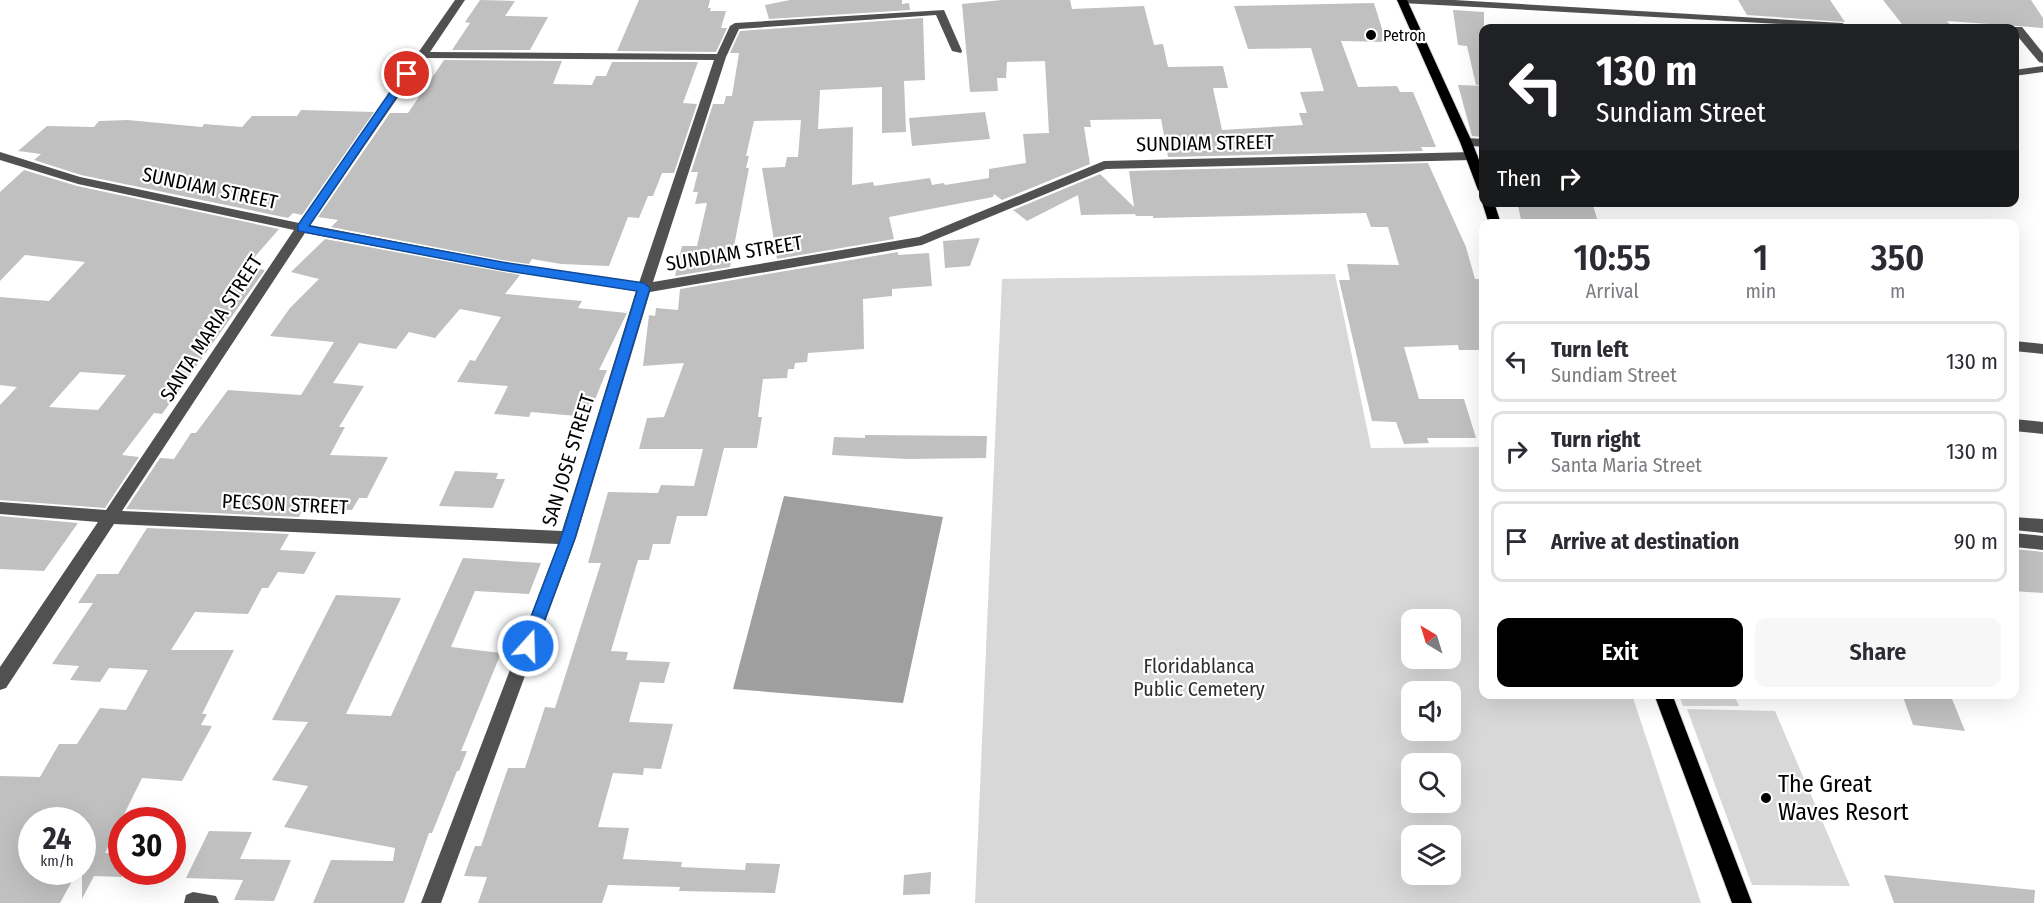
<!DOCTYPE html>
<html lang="en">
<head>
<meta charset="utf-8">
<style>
	body { margin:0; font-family:"Fira Sans Condensed",sans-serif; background:#f7f7f7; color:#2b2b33; height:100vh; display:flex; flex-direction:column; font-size:22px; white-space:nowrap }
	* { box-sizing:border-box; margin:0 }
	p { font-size:20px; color:#7c7c81 }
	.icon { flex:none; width:33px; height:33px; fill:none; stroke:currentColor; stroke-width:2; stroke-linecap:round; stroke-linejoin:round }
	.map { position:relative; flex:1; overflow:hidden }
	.details { position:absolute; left:1479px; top:219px; width:540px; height:480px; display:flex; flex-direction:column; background:#fff; border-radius:12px; box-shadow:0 6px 24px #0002 }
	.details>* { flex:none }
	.guide { position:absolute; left:1479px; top:24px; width:540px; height:183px; border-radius:12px; box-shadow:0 6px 24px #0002; background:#202124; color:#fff; overflow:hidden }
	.needle { width:39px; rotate:322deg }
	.fabs { position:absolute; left:1401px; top:609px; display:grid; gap:12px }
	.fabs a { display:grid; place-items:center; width:60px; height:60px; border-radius:12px; background:#fff; box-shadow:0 6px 24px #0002; font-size:30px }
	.speed { position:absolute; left:18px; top:807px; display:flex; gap:12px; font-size:30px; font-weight:700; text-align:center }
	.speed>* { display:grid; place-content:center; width:78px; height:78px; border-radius:50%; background:#fff; box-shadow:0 6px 24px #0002; line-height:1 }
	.speed small { font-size:15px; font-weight:400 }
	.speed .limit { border:9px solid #d22; background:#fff; color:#111 }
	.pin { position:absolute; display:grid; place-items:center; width:51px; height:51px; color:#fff; margin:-26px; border:3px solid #fff; border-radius:50%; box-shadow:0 2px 6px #0007 }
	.me { position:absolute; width:66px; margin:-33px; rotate:20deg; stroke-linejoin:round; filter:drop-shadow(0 0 4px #0008) }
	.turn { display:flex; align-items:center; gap:21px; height:126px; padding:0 18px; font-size:27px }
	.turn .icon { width:78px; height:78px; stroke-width:2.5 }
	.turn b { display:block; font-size:42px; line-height:51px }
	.then { display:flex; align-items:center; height:57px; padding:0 18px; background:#0003; gap:12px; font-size:22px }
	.eta { display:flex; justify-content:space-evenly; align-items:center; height:102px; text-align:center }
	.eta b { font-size:36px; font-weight:600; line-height:42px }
	.cta { display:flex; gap:12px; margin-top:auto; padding:12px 18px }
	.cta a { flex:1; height:69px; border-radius:12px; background:#000; color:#fff; font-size:24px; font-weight:600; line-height:69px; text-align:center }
	.cta a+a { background:#f7f7f7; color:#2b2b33 }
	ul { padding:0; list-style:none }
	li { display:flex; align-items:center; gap:18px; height:81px; margin:0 12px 9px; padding:0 6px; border:3px solid #e1e1e2; border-radius:12px }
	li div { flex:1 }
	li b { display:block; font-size:22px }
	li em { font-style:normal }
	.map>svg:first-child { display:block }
	.green { fill:#d8d8d8; fill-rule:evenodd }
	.water { fill:#9f9f9f }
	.building { fill:#c0c0c0; fill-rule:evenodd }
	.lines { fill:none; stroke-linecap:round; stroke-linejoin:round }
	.major-casing { stroke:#dbdbdb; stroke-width:2 }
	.minor { fill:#515151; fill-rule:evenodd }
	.major { fill:#000; fill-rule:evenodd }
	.route { fill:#1a73e8; stroke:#114b97; stroke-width:1.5 }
	.poi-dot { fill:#000; stroke:#fff; stroke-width:2 }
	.labels { text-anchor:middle; stroke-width:4.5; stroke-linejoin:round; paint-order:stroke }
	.far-poi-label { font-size:16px; fill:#000; stroke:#fff; text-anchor:start }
	.street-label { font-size:20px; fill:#000; stroke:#fff }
	.park-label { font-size:20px; fill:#2f2f2f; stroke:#fff }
	.near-poi-label { font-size:24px; fill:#000; stroke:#fff; text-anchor:start }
</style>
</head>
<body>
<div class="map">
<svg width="2043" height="903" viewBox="0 0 2043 903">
	<rect width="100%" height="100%" fill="#fff"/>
	<g class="green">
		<path d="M1335,274L1371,448L1483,447L1484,694L1632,695L1701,903H975L1002,279ZM1412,620H1450V658H1412ZM1412,692H1450V730H1412ZM1412,764H1450V802H1412ZM1412,836H1450V874H1412Z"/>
		<polygon points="1679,695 1734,695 1739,706 1683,706"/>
		<polygon points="1687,709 1775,711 1850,886 1752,885"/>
	</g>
	<polygon class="water" points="784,496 943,517 903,703 733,689"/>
	<g class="building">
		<polygon points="480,0 515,1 505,16 548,17 530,50 452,50 470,23 465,22"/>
		<polygon points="639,0 710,0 708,8 711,8 710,11 726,11 721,28 727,28 716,52 617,51"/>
		<polygon points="790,0 902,0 902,4 909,3 910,10 769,19 765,5"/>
		<polygon points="1002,0 1070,0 1072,9 1144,6 1154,45 1163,44 1168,67 1223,66 1228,88 1213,88 1222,130 1303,125 1299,113 1307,113 1300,92 1324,91 1311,48 1248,49 1234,6 1374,3 1386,42 1341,41 1358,87 1397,86 1400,92 1413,92 1436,147 1421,147 1423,151 1168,157 1161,119 1090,120 1091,127 1084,127 1090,164 1002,200 994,194 993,197 889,217 894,239 777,259 762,168 785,167 787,157 798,157 801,120 754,121 746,156 749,156 746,168 749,168 730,267 675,276 682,246 697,246 707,203 695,204 698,192 693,192 698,172 691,172 713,104 724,104 726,96 732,96 739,53 730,53 740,31 923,18 925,80 904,81 906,132 882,133 882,87 820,90 818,129 853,127 852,185 873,182 874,186 930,178 932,185 944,183 945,185 989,178 989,169 1026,163 1023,134 1049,133 1045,61 1007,62 1006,78 997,78 998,91 970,92 962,4"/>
		<polygon points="1738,0 1830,0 1845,22 1747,15"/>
		<polygon points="1883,0 2031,0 2043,18 2043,28 1947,21 1952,27 1905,28"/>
		<polygon points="1453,10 1484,12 1484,85 1476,85 1467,46 1458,45"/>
		<polygon points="444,60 562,61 553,84 592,85 596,76 606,76 612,62 698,62 683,103 697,104 674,173 662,173 653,196 648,196 639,218 628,217 609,266 561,264 532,259 529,264 502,260 331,227 338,220 318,217 390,113 408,113"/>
		<polygon points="1458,85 1484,86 1484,137 1472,136"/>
		<polygon points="301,110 374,112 302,215 293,213 288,218 81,175 34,160 41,154 18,151 47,126 94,127 99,121 128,120 202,127 204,124 242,127 252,116 297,116"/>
		<polygon points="985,112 990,139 912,146 909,118"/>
		<polygon points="1428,163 1466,247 1475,279 1484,279 1484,350 1459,350 1458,345 1404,347 1419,399 1464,399 1476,438 1427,438 1429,443 1404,444 1396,422 1372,421 1339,280 1350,280 1347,264 1399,265 1388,227 1371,227 1366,213 1153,218 1153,216 1136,216 1135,214 1081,215 1078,195 1027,221 1013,210 1100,174 1134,207 1129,171"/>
		<path d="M24,170L77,186L279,229L246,267L265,270L255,284L162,414L154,413L122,455L139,457L105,508L0,500V405L17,387L0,385V297L49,301L85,262L25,255L0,281V192ZM80,372L126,375L98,410L49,407Z"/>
		<polygon points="1517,202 1592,202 1598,222 1522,224"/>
		<polygon points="980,238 970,266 945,268 943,241"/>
		<polygon points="325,239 520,275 505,294 582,301 578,308 627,313 599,370 607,370 588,417 531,412 529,417 494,414 508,386 457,382 470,360 475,361 501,317 460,309 435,338 409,332 396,349 359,343 333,383 364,386 339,427 345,427 330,455 388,457 367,498 359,498 352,510 303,508 299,517 126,509 160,458 174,459 191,433 196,433 228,390 301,395 334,342 270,336 290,308 319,279 291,272"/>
		<polygon points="898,252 898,255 929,253 932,286 892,289 892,296 863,299 864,349 808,353 807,362 795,363 794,369 788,369 787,378 763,379 758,417 762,417 757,448 724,448 707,516 677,516 670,544 653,544 649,560 638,560 611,651 628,652 626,660 670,662 664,683 640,682 629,722 673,724 661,769 644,768 643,775 613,773 598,827 629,828 623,859 682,862 681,867 745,870 746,863 780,864 775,893 679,891 680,887 608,885 602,903 478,903 487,877 464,876 475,846 481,846 508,768 525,768 545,707 555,708 601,563 588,563 608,492 658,493 661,485 694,486 703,449 639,449 647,418 664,417 684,363 643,366 649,315 655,316 656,308 678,310 680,289"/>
		<polygon points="865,435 987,436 986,458 907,459 832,455 834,437 865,438"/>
		<polygon points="455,471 498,473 496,479 505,479 493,508 439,506"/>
		<polygon points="0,516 78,523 44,571 0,569"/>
		<polygon points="147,528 289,534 280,550 316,552 304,574 278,572 268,588 262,588 248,614 195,612 171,650 234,650 202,714 207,714 201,725 212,726 182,781 142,778 105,853 122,854 122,877 94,876 82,899 82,820 32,820 32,872 77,872 60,903 0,903 0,776 40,777 59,744 77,744 100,708 126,710 148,670 109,668 100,682 70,680 79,666 52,664 93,603 78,603 97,574 118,574"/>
		<polygon points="2014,549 2043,552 2043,593 2014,591"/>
		<polygon points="463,558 541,563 529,594 475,591 451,647 501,653 461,751 467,751 459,771 457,771 432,833 429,833 404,903 313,903 331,860 393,861 395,848 284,827 308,786 272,780 308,722 272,720 336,595 401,598 346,714 391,716"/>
		<polygon points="1902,694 1950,694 1965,731 1913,725"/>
		<polygon points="209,831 252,832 240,859 291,860 274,901 234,900 243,880 186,878"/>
		<polygon points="931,872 930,894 903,895 904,875"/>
		<polygon points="1884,875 2035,890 2034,903 1894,903"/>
	</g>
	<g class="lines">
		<defs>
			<g id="major">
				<polygon points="1397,0 1407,0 1472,142 1484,173 1484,194 1478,190 1460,142"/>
				<polygon points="1484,199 1484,202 1494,202 1501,224 1489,224 1482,202"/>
				<polygon points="1654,694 1672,694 1752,903 1732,903"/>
			</g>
		</defs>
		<use href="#major" class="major-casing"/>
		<g class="minor">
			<path d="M455,0H465L430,52L717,54L730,26L735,23L944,10L962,51L961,53L952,51L936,15L739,29L726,57L653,282L919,237L1104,161L1472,152L1478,156L1472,160L1106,169L922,245L650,292L576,538L441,903H421L558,544L114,524L6,688L0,690V667L98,522L0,514V502L106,510L294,230L78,184L0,160V152L80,177L299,223ZM425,58L714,60L639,283L502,262L310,225ZM305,233L502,270L636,291L562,531L122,511Z"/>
			<polygon points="1397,0 1454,0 1842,23 1854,28 1402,3"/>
			<polygon points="2014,27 2022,27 2043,53 2043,63 2039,62 2014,32"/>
			<polygon points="2043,66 2043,72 2014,76 2014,70"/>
			<polygon points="1466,138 1484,139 1484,147 1462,145 1462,139"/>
			<polygon points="2014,341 2043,344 2043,354 2014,351"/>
			<polygon points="2014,419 2043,422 2043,434 2014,431"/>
			<polygon points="2014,517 2043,519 2043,533 2014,530"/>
			<polygon points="2014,533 2043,536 2043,550 2014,547"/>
			<polygon points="193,892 216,896 219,903 184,903 186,895"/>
		</g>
		<use href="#major" class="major"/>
	</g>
	<polygon class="route" points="407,71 412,74 309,226 502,262 644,283 650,288 575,538 535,646 533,651 528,653 522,651 520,646 561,538 637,291 502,270 298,231 298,225 404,72"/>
	<g class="poi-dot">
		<circle cx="1371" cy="35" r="6"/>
		<circle cx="1766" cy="798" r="6"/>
	</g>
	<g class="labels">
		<g class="far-poi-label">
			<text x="1383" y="41">Petron</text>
		</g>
		<g class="street-label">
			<text transform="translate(1205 143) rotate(-1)" y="7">SUNDIAM STREET</text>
			<text transform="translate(210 188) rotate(12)" y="7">SUNDIAM STREET</text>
			<text transform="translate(734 253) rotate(-9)" y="7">SUNDIAM STREET</text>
			<text transform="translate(211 328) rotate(-57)" y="7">SANTA MARIA STREET</text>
			<text transform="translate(568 460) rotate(-73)" y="7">SAN JOSE STREET</text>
			<text transform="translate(285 504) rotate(3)" y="7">PECSON STREET</text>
		</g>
		<g class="park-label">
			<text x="1199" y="673">Floridablanca<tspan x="1199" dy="23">Public Cemetery</tspan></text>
		</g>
		<g class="near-poi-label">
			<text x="1778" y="792">The Great<tspan x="1778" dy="28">Waves Resort</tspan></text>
		</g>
	</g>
</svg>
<div class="fabs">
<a><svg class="needle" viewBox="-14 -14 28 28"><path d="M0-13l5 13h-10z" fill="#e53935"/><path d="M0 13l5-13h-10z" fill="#7c7c81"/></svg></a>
<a><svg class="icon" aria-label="sound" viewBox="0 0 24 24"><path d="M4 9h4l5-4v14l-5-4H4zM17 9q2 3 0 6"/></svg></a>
<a><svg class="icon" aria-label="search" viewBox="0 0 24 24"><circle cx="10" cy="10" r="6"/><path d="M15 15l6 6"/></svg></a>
<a><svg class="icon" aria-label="layers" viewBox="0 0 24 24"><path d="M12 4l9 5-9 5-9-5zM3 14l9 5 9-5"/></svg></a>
</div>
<div class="speed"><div>24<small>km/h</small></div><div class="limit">30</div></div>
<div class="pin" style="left:407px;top:74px;background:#d93025"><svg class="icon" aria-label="arrive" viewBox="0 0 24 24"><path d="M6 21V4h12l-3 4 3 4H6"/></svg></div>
<svg class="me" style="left:528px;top:646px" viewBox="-20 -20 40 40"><circle r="17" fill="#1a73e8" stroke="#fff" stroke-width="3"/><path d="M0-11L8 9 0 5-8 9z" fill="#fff"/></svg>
<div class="guide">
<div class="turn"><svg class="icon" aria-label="left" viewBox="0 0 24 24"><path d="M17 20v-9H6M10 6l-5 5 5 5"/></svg><div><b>130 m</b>Sundiam Street</div></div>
<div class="then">Then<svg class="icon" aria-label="right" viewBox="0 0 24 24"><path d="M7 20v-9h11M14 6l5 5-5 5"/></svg></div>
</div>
<section class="details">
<div class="eta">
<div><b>10:55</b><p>Arrival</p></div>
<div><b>1</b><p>min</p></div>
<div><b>350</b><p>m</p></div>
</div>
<ul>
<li><svg class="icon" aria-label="left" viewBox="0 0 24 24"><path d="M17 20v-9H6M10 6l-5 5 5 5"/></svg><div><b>Turn left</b><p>Sundiam Street</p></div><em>130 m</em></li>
<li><svg class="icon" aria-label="right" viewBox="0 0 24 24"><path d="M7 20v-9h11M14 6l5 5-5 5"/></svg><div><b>Turn right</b><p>Santa Maria Street</p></div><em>130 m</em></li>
<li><svg class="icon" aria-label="arrive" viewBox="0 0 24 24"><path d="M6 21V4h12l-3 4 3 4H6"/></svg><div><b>Arrive at destination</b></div><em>90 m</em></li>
</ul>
<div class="cta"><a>Exit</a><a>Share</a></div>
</section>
</div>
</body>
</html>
